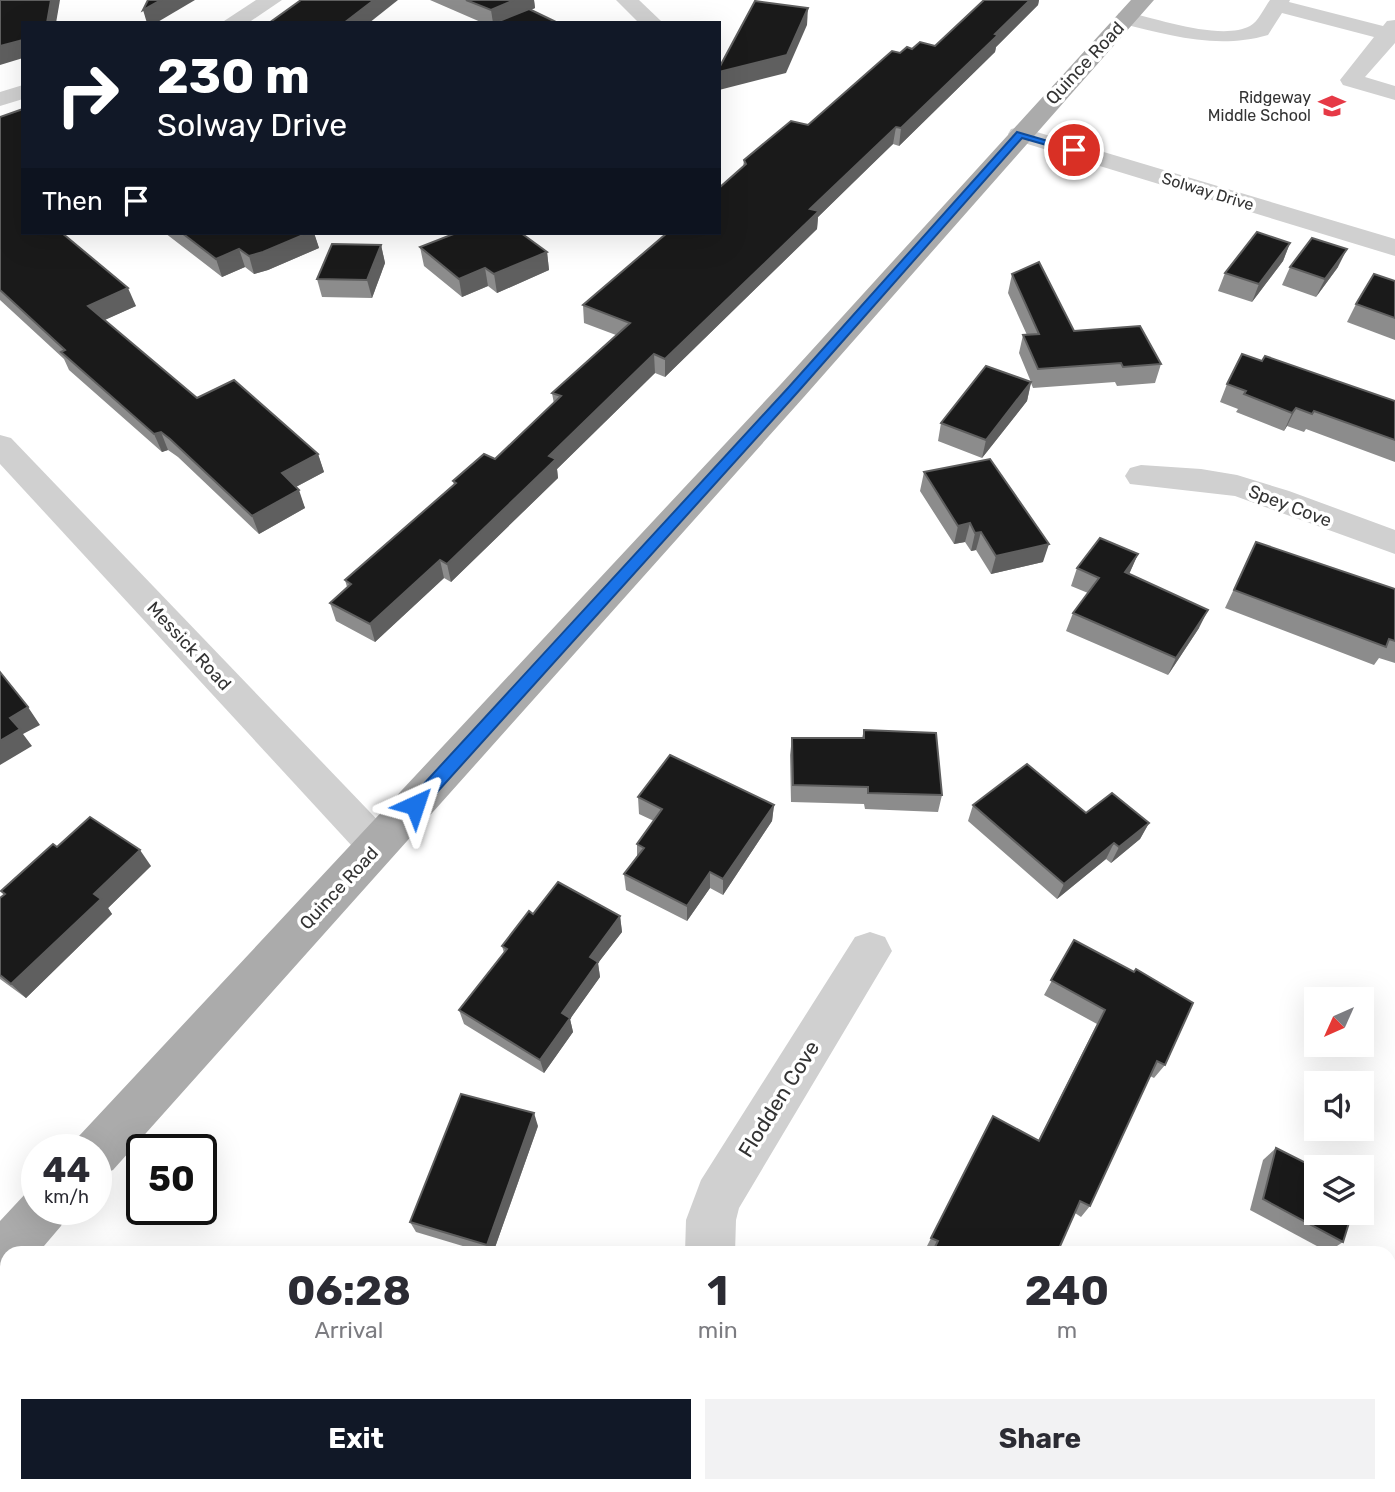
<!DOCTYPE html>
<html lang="en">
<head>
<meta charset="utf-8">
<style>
	body { margin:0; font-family:Rubik,sans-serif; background:#f2f2f3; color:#2b2b33; height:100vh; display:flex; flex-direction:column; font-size:26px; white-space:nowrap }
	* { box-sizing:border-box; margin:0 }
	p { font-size:23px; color:#7c7c81 }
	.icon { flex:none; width:38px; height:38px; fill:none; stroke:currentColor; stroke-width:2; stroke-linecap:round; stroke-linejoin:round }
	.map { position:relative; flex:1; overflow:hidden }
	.details { position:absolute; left:0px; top:1246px; width:1396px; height:247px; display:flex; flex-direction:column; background:#fff; border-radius:21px 21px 0 0; box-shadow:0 7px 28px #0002 }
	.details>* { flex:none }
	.top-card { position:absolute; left:21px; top:21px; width:700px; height:214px; border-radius:0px; box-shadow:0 7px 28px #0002; background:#111827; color:#fff; overflow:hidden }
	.needle { width:46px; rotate:225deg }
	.fabs { position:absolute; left:1304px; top:987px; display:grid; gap:14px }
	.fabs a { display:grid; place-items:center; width:70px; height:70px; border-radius:0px; background:#fff; box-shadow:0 7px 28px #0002; font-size:35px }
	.speed { position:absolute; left:21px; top:1134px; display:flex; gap:14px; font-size:35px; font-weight:700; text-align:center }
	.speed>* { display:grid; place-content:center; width:91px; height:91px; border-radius:50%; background:#fff; box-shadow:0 7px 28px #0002; line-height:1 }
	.speed small { font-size:18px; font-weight:400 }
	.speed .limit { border:4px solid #111; border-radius:10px; background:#fff; color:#111 }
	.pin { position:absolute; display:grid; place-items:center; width:60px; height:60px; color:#fff; margin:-30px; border:4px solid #fff; border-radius:50%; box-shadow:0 2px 7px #0007 }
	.me { position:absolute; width:77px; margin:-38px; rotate:42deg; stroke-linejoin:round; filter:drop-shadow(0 0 5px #0008) }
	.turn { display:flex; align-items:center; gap:24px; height:147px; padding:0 21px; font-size:32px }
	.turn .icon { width:91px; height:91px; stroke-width:2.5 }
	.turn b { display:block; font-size:49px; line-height:60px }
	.then { display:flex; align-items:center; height:66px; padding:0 21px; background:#0003; gap:14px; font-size:26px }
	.eta { display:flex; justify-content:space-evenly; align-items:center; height:119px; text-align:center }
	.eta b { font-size:42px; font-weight:700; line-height:49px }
	.action { display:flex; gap:14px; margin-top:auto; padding:14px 21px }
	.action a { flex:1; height:80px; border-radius:0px; background:#111827; color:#fff; font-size:28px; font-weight:700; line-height:80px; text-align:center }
	.action a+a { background:#f2f2f3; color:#2b2b33 }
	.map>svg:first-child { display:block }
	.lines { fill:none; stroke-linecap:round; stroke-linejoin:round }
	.minor { fill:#d0d0d0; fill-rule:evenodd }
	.major { fill:#ababab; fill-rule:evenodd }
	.wall { fill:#8c8c8c }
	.shaded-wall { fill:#5f5f5f }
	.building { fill:#1a1a1a; stroke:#5f5f5f; stroke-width:2 }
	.route { fill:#1a73e8; stroke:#114b97; stroke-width:2 }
	.labels { text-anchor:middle; stroke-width:7; stroke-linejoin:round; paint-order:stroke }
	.far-poi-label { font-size:16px; fill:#333; stroke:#fff; text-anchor:end }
	.far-street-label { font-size:16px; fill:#333; stroke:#fff }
	.street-label { font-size:18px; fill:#333; stroke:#fff }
	.near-street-label { font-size:21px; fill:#333; stroke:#fff }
</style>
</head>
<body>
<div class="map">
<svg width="1395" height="1492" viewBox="0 0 1395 1492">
	<rect width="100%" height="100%" fill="#fff"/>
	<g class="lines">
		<g class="minor">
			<polygon points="256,0 282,0 248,23 221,23"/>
			<polygon points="616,0 639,0 661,21 639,23"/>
			<path d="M1270,0H1290L1289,2L1383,26L1387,21L1395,20V43L1365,77L1395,86V100L1343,85L1340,80L1374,37L1282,13L1268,35C1216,50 1170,35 1119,23L1116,18L1119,13L1127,12C1157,19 1222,41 1250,26C1258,22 1264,8 1270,0Z"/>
			<polygon points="23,85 23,99 0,106 0,92"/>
			<polygon points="1020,127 1395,239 1395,256 1011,139 1008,134 1011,129"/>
			<polygon points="0,435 11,438 391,834 397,846 391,858 377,863 363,858 0,464"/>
			<polygon points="1141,465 1201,469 1237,475 1289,491 1395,530 1395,554 1235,496 1130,484 1125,476 1130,468"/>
			<polygon points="870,932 885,937 892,951 739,1208 736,1220 735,1253 685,1253 686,1220 701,1180 855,937"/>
			<polygon points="846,1486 905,1486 908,1492 849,1492"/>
		</g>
		<g class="major">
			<polygon points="1131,0 1154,0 803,398 113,1170 96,1177 96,1150 73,1150 79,1136 781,384"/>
			<polygon points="37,1187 37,1209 69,1209 61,1226 38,1253 7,1253 7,1280 0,1283 0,1221 27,1192"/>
		</g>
	</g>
	<g class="wall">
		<polygon points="430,0 534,0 535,8 531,10 558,23 483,23"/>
		<polygon points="984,0 1039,0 1038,5 996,47 995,52 899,146 893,144 872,164 818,217 817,229 665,377 655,373 557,469 558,478 451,582 444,578 375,642 336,621 330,603 347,587 345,580 454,485 453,481 495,459 554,404 552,393 616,335 584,323 583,305 743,167 744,160 808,125 900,53 912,49 935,46"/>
		<polygon points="0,117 23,233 136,306 104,320 197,398 318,454 324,472 296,487 305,508 259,534 178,457 168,450 162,452 69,370 64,359 0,300"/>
		<polygon points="165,233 314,233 319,248 268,270 254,274 245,267 222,277"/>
		<polygon points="1290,243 1283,261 1252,302 1218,291 1225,273"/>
		<polygon points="381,245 385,263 372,298 322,297 317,279"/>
		<polygon points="420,247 547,252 549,270 497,293 488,286 462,297 424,266"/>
		<polygon points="1290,267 1338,267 1316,297 1282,285"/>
		<polygon points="1012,274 1074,331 1161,364 1155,383 1117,386 1115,382 1033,388 1031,383 1027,401 982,458 938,441 941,423 1031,382 1019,353 1023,335 1027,335 1008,293"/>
		<polygon points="1395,281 1395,340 1347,322 1356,304"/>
		<polygon points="1262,361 1395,401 1395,462 1306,429 1304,432 1287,426 1284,431 1236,412 1238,409 1220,402 1227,384"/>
		<polygon points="924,472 1043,562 991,574 976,550 971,551 965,542 954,544 920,491"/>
		<polygon points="1256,542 1395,589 1395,663 1379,658 1374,665 1225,608"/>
		<polygon points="1138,554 1129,574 1199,628 1168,675 1066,631 1073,613 1088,593 1071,586 1077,568"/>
		<polygon points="864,730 942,795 938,812 865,809 864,804 791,802 790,755 792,738 862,738"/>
		<polygon points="638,797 774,805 772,821 723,895 710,888 687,921 626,890 624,874 637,856 637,844 654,821 639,814"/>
		<polygon points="973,805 1086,813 1149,823 1140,839 1111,863 1106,859 1057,899 968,821"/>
		<polygon points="57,847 151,866 108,908 112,914 26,998 0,979 0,898 4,895 1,891"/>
		<polygon points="533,914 620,916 622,932 598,963 600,977 570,1019 573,1032 544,1073 464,1024 459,1010 504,953 502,946"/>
		<polygon points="1074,940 1165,1065 1154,1078 1150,1076 1090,1206 1081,1217 1075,1213 932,1251 926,1248 993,1116 1038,1141 1097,1024 1044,995"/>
		<polygon points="538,1126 493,1253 486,1253 416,1232 410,1222"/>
		<polygon points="1276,1148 1343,1242 1328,1252 1250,1210 1263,1160"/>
		<polygon points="1395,1371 1395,1445 1390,1441 1390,1393"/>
		<polygon points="1224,1486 1272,1486 1282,1492 1222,1492"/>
	</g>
	<g class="shaded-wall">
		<polygon points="51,0 60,0 56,23 47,23"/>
		<polygon points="161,0 195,0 156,23 147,23 143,10"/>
		<polygon points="374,0 398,0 369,23 344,23"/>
		<polygon points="514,0 534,0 535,8 502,23 493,23 491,10"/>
		<polygon points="1030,0 1039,0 1038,5 996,47 995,52 899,146 901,128"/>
		<polygon points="808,8 807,25 786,73 719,90 719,72"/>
		<polygon points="23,40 23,58 0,65 0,46"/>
		<polygon points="896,127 893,144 818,217 817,229 665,377 665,359 810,209"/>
		<polygon points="308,233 314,233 319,248 268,270 254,274 249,256"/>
		<polygon points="1290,243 1283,261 1252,302 1259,284"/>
		<polygon points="381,245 385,263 372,298 367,280"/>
		<polygon points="239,249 245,267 222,277 216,259"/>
		<polygon points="1347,249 1338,267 1316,297 1325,279"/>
		<polygon points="547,252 549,270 497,293 494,274"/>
		<polygon points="485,268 488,286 462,297 459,279"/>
		<polygon points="128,288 136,306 96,324 88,306"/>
		<polygon points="654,354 655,373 557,469 558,478 451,582 447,564 549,456"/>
		<polygon points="1031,382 1027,401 982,458 986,440"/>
		<polygon points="1296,408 1287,426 1284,431 1292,413"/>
		<polygon points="161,432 168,450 162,452 154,434"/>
		<polygon points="318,454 324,472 288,491 282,473"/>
		<polygon points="299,490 305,508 259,534 252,516"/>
		<polygon points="970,523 965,542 954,544 958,526"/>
		<polygon points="981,532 976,550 971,551 975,533"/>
		<polygon points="1049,544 1043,562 991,574 996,556"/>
		<polygon points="1138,554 1130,572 1118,590 1125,572"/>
		<polygon points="440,560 444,578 375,642 370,624"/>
		<polygon points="1208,610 1199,628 1168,675 1176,658"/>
		<polygon points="28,707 40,725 23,734 32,746 0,765 0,741 10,718"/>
		<polygon points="774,805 772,821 723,895 723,879"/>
		<polygon points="1149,823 1140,839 1111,863 1119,847"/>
		<polygon points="1114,843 1106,859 1057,899 1064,884"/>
		<polygon points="140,850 151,866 108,908 112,914 26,998 11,984 94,894"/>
		<polygon points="710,872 710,888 687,921 687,906"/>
		<polygon points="620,916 622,932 598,963 600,977 570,1019 573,1032 544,1073 540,1060 562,1013 590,957"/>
		<polygon points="534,1113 538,1126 493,1253 491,1253 487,1245"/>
	</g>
	<g class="building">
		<polygon points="0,0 51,0 47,23 23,23 23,40 0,46"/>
		<polygon points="148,0 161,0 143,10"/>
		<polygon points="301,0 374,0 344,23 269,23"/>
		<polygon points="466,0 514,0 491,10"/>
		<polygon points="984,0 1030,0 995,34 998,35 901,128 896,127 810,209 819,211 665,359 654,354 549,456 556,459 447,564 440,560 370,624 330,603 351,584 345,580 456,483 453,481 484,454 495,459 561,396 552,393 630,323 583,305 667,233 719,233 719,188 746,164 744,160 791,121 808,125 892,51 900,53 907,47 912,49 920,42 935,46"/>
		<polygon points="755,1 808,8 787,55 719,72 719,68"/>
		<polygon points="529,9 558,23 494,23"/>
		<polygon points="23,109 23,233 62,233 128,288 88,306 197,398 234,380 318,454 282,473 299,490 252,516 170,439 161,432 154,434 61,352 65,350 0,290 0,117"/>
		<polygon points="1257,232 1290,243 1259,284 1225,273"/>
		<polygon points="182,233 308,233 263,252 249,256 239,249 216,259"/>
		<polygon points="456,233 521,233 547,252 494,274 485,268 459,279 420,247"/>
		<polygon points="1312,238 1347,249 1325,279 1290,267"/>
		<polygon points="332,244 381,245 367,280 317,279"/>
		<polygon points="1039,262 1074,331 1140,326 1161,364 1123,367 1121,363 1038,369 1023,335 1039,334 1012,274"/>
		<polygon points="1374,274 1395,281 1395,318 1356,304"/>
		<polygon points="1242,354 1262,361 1265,356 1395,401 1395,440 1314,411 1312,414 1296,408 1292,413 1244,394 1246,391 1227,384"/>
		<polygon points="986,366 1031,382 986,440 941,423"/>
		<polygon points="990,459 1049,544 996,556 981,532 975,533 970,523 958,526 924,472"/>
		<polygon points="1100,538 1138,554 1125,572 1208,610 1176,658 1073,613 1099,578 1077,568"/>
		<polygon points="1256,542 1395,589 1395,641 1389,639 1386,647 1234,590"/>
		<polygon points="0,672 28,707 10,718 20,729 0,741"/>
		<polygon points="864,730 936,733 942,795 868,793 868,787 793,785 792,738 864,738"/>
		<polygon points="670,755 774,805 723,879 710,872 687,906 624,874 644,848 637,844 662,809 638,797"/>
		<polygon points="1027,764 1086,813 1112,793 1149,823 1119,847 1114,843 1064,884 973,805"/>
		<polygon points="90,817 140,850 94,894 101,899 11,984 0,975 0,898 5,894 1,891 53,844 57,847"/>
		<polygon points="558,882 620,916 590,957 598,962 562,1013 570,1018 540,1060 459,1010 507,949 502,946 529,911 533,914"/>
		<polygon points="1074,940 1134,972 1136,969 1193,1003 1165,1065 1157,1061 1090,1206 1080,1201 1057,1253 932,1253 938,1241 931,1238 993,1116 1039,1141 1105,1010 1051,980"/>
		<polygon points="461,1094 534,1113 487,1245 410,1222"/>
		<polygon points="1276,1148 1316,1168 1316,1213 1352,1213 1343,1242 1263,1199"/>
		<polygon points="434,1486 607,1486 612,1492 436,1492 438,1490"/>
		<polygon points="1236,1486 1272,1486 1282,1492 1234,1492"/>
	</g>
	<polygon class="route" points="1017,132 1079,150 1074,153 1022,138 796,394 421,810 409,810 407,805 409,800 788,388"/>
	<defs>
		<symbol id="school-bare" viewBox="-9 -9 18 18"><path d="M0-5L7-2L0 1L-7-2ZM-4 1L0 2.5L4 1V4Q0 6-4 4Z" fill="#e63946" stroke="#fff" stroke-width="2.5" paint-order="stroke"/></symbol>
	</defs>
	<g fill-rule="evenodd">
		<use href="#school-bare" x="1313" y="87" width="38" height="38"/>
	</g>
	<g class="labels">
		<g class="far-poi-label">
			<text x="1311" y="103">Ridgeway<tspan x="1311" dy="18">Middle School</tspan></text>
		</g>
		<g class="far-street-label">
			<text transform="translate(1208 191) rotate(17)" y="6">Solway Drive</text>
		</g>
		<g class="street-label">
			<text transform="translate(1085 63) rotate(-47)" y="6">Quince Road</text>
			<text transform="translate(1290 506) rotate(21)" y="6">Spey Cove</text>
			<text transform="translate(189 646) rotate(47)" y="6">Messick Road</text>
			<text transform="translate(339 888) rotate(-47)" y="6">Quince Road</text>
		</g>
		<g class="near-street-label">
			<text transform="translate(779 1099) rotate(-58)" y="7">Flodden Cove</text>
		</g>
	</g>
</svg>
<div class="fabs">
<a><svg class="needle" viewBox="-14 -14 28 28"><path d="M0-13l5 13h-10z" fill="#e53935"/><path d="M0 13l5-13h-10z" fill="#7c7c81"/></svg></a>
<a><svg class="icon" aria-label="sound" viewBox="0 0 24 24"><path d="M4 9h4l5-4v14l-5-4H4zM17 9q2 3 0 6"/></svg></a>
<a><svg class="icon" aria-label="layers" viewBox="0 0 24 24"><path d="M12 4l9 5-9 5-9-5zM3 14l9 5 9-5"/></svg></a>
</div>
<div class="speed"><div>44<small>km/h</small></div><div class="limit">50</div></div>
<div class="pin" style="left:1074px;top:150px;background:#d93025"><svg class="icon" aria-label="arrive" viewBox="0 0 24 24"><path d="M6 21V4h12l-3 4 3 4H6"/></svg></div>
<svg class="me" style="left:415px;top:805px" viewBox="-20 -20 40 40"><path d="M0-17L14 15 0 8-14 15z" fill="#1a73e8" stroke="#fff" stroke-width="4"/></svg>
<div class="top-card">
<div class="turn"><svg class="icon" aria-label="right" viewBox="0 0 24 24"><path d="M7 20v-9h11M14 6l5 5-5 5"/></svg><div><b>230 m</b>Solway Drive</div></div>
<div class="then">Then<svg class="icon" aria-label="arrive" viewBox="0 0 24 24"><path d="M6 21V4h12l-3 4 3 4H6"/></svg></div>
</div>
<section class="details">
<div class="eta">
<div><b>06:28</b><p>Arrival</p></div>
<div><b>1</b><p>min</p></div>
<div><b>240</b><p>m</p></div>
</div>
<div class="action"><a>Exit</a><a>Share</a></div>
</section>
</div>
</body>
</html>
